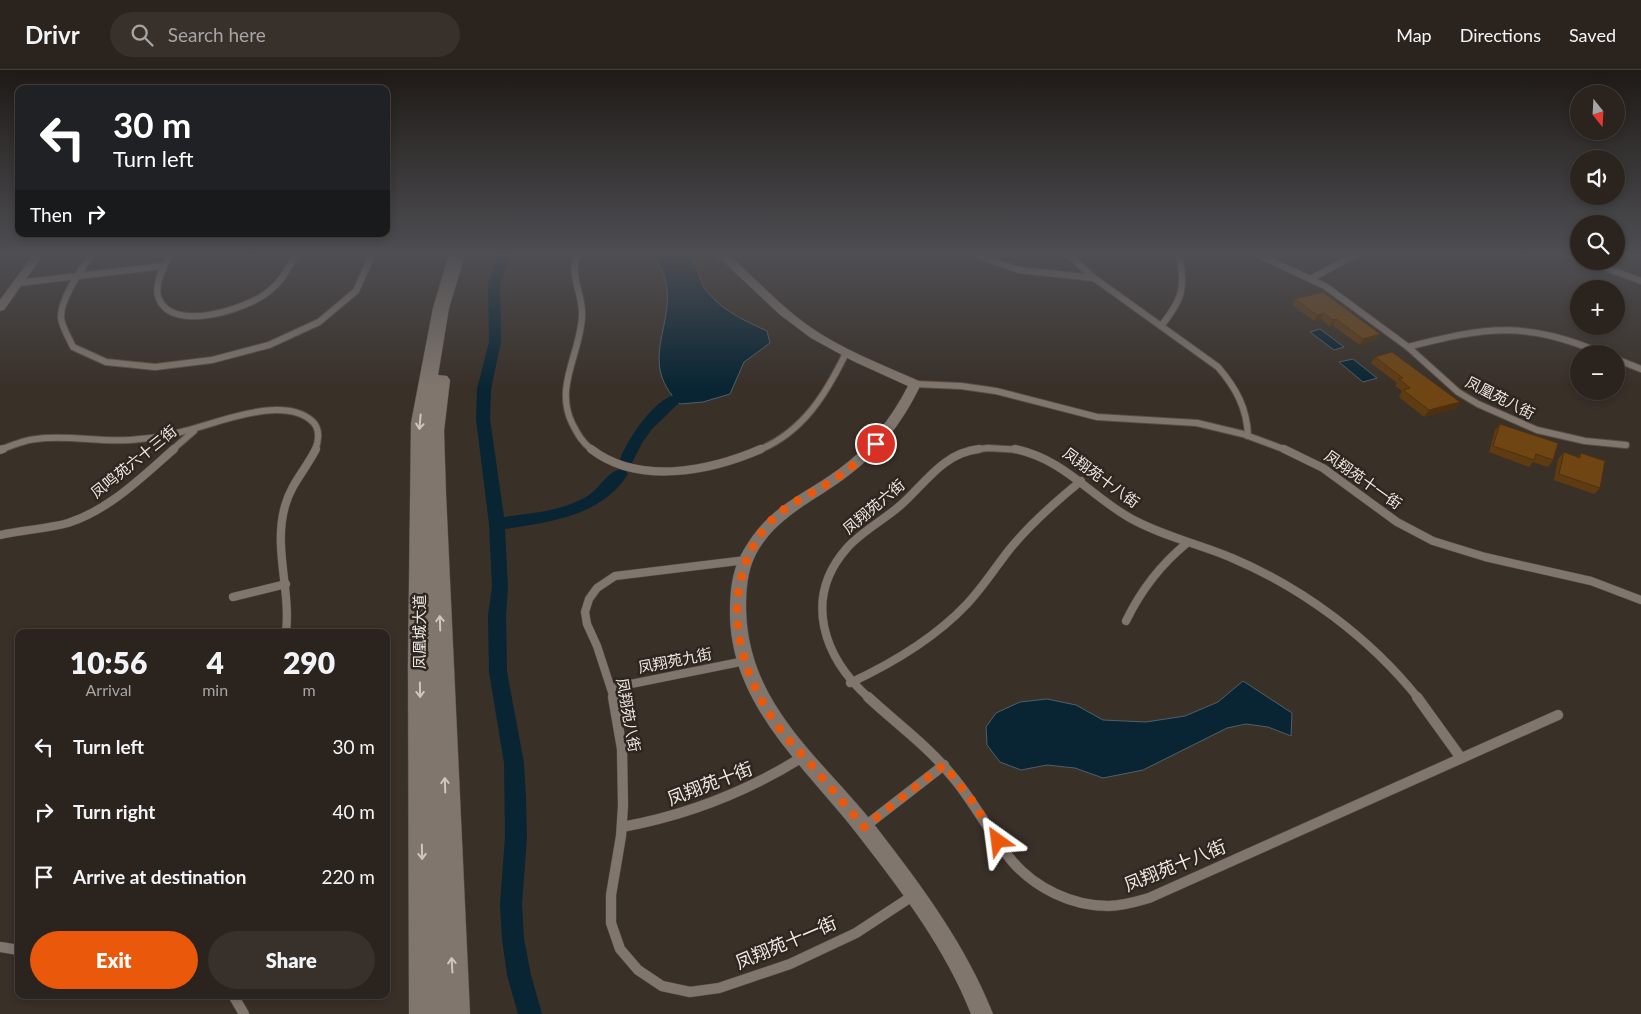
<!DOCTYPE html>
<html lang="en">
<head>
<meta charset="utf-8">
<style>
	body { margin:0; font-family:Lato,"Noto Sans SC",sans-serif; background:#37302b; color:#f1f3f6; height:100vh; display:flex; flex-direction:column; font-size:19px; white-space:nowrap }
	* { box-sizing:border-box; margin:0 }
	p { font-size:16px; color:#a6a4a4 }
	.icon { flex:none; width:28px; height:28px; fill:none; stroke:currentColor; stroke-width:2; stroke-linecap:round; stroke-linejoin:round }
	.map { position:relative; flex:1; overflow:hidden }
	.panel { position:absolute; left:15px; top:559px; width:375px; height:370px; display:flex; flex-direction:column; background:#2b241e; border-radius:10px; box-shadow:0 2px 8px #0003,0 0 0 1px #47413c }
	.panel>* { flex:none }
	.top-card { position:absolute; left:15px; top:15px; width:375px; height:152px; border-radius:10px; box-shadow:0 2px 8px #0003,0 0 0 1px #47413c; background:#202124; color:#fff; overflow:hidden }
	.needle { width:32px; rotate:162deg }
	.controls { position:absolute; left:1570px; top:15px; display:grid; gap:10px }
	.controls a { display:grid; place-items:center; width:55px; height:55px; border-radius:50%; background:#2b241e; box-shadow:0 2px 8px #0003,0 0 0 1px #47413c; font-size:25px }
	.pin { position:absolute; display:grid; place-items:center; width:42px; height:42px; color:#fff; margin:-21px; border:2px solid #fff; border-radius:50%; box-shadow:0 1px 5px #0007 }
	.me { position:absolute; width:55px; margin:-28px; rotate:329deg; stroke-linejoin:round; filter:drop-shadow(0 0 4px #0008) }
	.turn { display:flex; align-items:center; gap:18px; height:105px; padding:0 15px; font-size:22px }
	.turn .icon { width:65px; height:65px; stroke-width:2.5 }
	.turn b { display:block; font-size:35px; line-height:42px }
	.then { display:flex; align-items:center; height:48px; padding:0 15px; background:#0003; gap:10px; font-size:19px }
	.eta { display:flex; justify-content:space-evenly; align-items:center; height:85px; text-align:center }
	.eta b { font-size:30px; font-weight:800; line-height:35px }
	.primary-button { display:flex; gap:10px; margin-top:auto; padding:10px 15px }
	.primary-button a { flex:1; height:58px; border-radius:30px; background:#ea580c; color:#fff; font-size:20px; font-weight:800; line-height:58px; text-align:center }
	.primary-button a+a { background:#37302b; color:#f1f3f6 }
	ul { padding:0; list-style:none }
	li { display:flex; align-items:center; gap:15px; height:65px; padding:0 15px }
	li div { flex:1 }
	li b { display:block; font-size:19px }
	li em { font-style:normal }
	header { display:flex; align-items:center; gap:30px; box-sizing:border-box; height:70px; padding:0 25px; background:#2b241e; border-bottom:1px solid #47413c }
	header strong { font-size:24px }
	nav { display:flex; gap:28px; margin-inline-start:auto; font-size:18px }
	.search { width:350px; height:45px; background:#37302b; display:flex; align-items:center; gap:12px; box-sizing:border-box; padding:0 18px; border-radius:28px; color:#a6a4a4; font-size:19px }
	.map>svg:first-child { display:block }
	.water { fill:#092533; stroke:#4e6068 }
	.lines { fill:none; stroke-linecap:round; stroke-linejoin:round }
	.canal { fill:#092533; fill-rule:evenodd }
	.service-far2-casing { stroke:#564e48; stroke-width:8 }
	.service-far1-casing { stroke:#564e48; stroke-width:9 }
	.service-casing { stroke:#564e48; stroke-width:11 }
	.minor-casing { stroke:#564e48; stroke-width:1 }
	.secondary-casing { stroke:#564e48; stroke-width:1 }
	.service-far2 { stroke:#80766d; stroke-width:6 }
	.service-far1 { stroke:#80766d; stroke-width:8 }
	.service { stroke:#80766d; stroke-width:10 }
	.minor { fill:#80766d; fill-rule:evenodd }
	.secondary { fill:#80766d; fill-rule:evenodd }
	.wall { fill:#5f3b11 }
	.shaded-wall { fill:#4e300e }
	.building { fill:#6f4514; stroke:#4e300e }
	.oneway { stroke:#cdc6c0 }
	.route { stroke:#ea580c; stroke-width:9; stroke-dasharray:0 16.2 }
	.labels { text-anchor:middle; stroke-width:5; stroke-linejoin:round; paint-order:stroke }
	.street-label { font-size:15px; fill:#eee8e3; stroke:#2f261f }
	.near-street-label { font-size:18px; fill:#eee8e3; stroke:#2f261f }
</style>
</head>
<body>
<header>
<strong>Drivr</strong>
<div class="search"><svg class="icon" aria-label="search" viewBox="0 0 24 24"><circle cx="10" cy="10" r="6"/><path d="M15 15l6 6"/></svg>Search here</div>
<nav><a>Map</a><a>Directions</a><a>Saved</a></nav>
</header>
<div class="map">
<svg width="1641" height="944" viewBox="0 0 1641 944">
	<rect width="100%" height="100%" fill="#393028"/>
	<g class="water">
		<path d="M651,185H686C700,192 697,208 705,219C721,240 743,250 767,261L770,273L744,292L730,324L703,332L680,334C633,289 683,249 662,200C659,194 657,188 651,185Z"/>
		<polygon points="1320,259 1344,277 1334,280 1310,262"/>
		<polygon points="1353,289 1377,308 1363,312 1339,292"/>
		<polygon points="1243,611 1292,643 1291,666 1268,657 1246,654 1227,658 1143,700 1103,708 1075,698 1047,695 1021,700 1000,692 987,675 986,657 996,643 1020,632 1047,629 1076,635 1103,650 1146,652 1185,646 1218,632"/>
	</g>
	<g class="lines">
		<g class="canal">
			<path d="M498,185H510L500,214L501,272L491,319L490,349L504,447C533,443 564,441 589,425C601,417 611,396 625,400L628,404C602,446 550,452 505,459L508,517L506,545L507,602L524,693L526,728L527,767L522,834L524,869L531,905L542,944H518L507,905L502,869L500,834L505,767L504,693L489,602L488,545L492,517L489,454L476,349L477,319L489,272L488,214Z"/>
			<path d="M675,325L680,326L682,329L680,332L652,359L642,373L632,393H622L620,389C628,369 653,330 675,325Z"/>
		</g>
		<defs>
			<g id="service-far2">
				<path d="M91,185C81,200 60,229 61,248C62,257 69,268 73,277L106,292L155,297L212,290L269,275L319,252L356,221L372,185"/>
				<path d="M170,185C164,197 153,215 159,229C173,263 247,239 268,222C280,213 289,199 295,185"/>
				<path d="M577,185C569,206 583,224 582,245C581,283 554,316 572,353C578,365 582,372 592,380"/>
				<polyline points="976,185 1019,200 1094,208"/>
				<path d="M1069,185L1094,208L1218,297C1236,318 1247,338 1248,366"/>
				<polyline points="1259,185 1325,216 1408,277 1458,322 1478,334 1537,360 1585,371 1626,375"/>
				<polyline points="1570,185 1579,188"/>
				<polyline points="1587,191 1641,211"/>
				<polyline points="1312,208 1355,185"/>
				<polyline points="18,213 163,196"/>
				<path d="M1161,256C1182,230 1186,218 1179,185"/>
				<path d="M1408,277C1488,256 1526,251 1604,284"/>
				<polyline points="1616,289 1641,299"/>
				<polyline points="915,314 961,316 996,321 1097,347 1197,353 1243,364 1286,380"/>
				<path d="M0,380C12,375 24,370 36,369C70,364 105,374 140,369C155,368 170,365 185,361C218,353 284,324 313,352C320,359 319,371 315,380"/>
				<polyline points="172,380 194,361"/>
				<path d="M759,380C803,362 826,324 846,283"/>
				<polyline points="971,380 988,378 1021,380"/>
			</g>
			<g id="service-far1">
				<path d="M591,379C639,416 710,401 761,379"/>
				<path d="M1015,379C1065,390 1088,424 1130,448C1162,466 1199,474 1232,488C1303,518 1370,568 1418,628"/>
				<polyline points="1284,379 1323,398 1397,452 1433,471 1485,487 1591,511 1641,530"/>
				<polyline points="0,380 3,379"/>
				<path d="M0,465C22,460 46,459 68,453C109,440 142,407 174,379"/>
				<polyline points="233,527 286,514"/>
				<path d="M1126,551C1141,520 1160,495 1187,473"/>
				<path d="M286,562C291,520 273,478 285,436C291,414 306,399 316,379"/>
				<path d="M850,613C893,593 934,569 967,534C983,517 995,498 1009,480C1030,454 1055,432 1081,411"/>
				<polyline points="611,618 745,591"/>
				<polyline points="614,628 597,576 587,554 585,542 589,529 597,518 615,506 746,490"/>
				<path d="M869,628C824,588 802,529 847,478C863,460 886,449 903,433C927,411 944,383 979,379"/>
			</g>
			<g id="service">
				<polyline points="613,627 622,679 623,736 621,766 611,825 611,853 620,879 638,900 662,916 690,922 719,918 790,894 856,863 914,825"/>
				<path d="M868,627C897,654 928,676 953,707C975,733 990,764 1012,791C1035,818 1072,836 1108,836C1123,836 1135,832 1149,828L1558,645"/>
				<polyline points="1417,627 1461,688"/>
				<path d="M622,757C688,745 747,722 804,686"/>
				<polyline points="864,757 944,695"/>
				<polyline points="0,877 19,880"/>
				<polyline points="233,925 244,944"/>
			</g>
			<g id="minor">
				<polygon points="33,185 43,185 4,240 0,241 0,230"/>
				<path d="M714,185H726L734,190C758,211 780,235 806,254C840,279 881,294 919,311L921,314C904,350 881,381 849,405C816,431 775,446 755,486C747,502 746,521 746,539C748,638 825,690 880,762C924,819 966,876 993,944H971C946,880 903,823 861,769C808,699 730,637 730,542C730,522 732,502 741,485C767,436 798,429 839,399C869,377 891,349 908,316L853,291L811,268L779,244L726,194Z"/>
			</g>
			<polygon id="secondary" points="449,185 465,185 449,238 438,305 447,306 450,310 444,361 446,424 470,944 409,944 408,594 411,353 433,238"/>
		</defs>
		<use href="#service-far2" class="service-far2-casing"/>
		<use href="#service-far1" class="service-far1-casing"/>
		<use href="#service" class="service-casing"/>
		<use href="#minor" class="minor-casing"/>
		<use href="#secondary" class="secondary-casing"/>
		<use href="#service-far2" class="service-far2"/>
		<use href="#service-far1" class="service-far1"/>
		<use href="#service" class="service"/>
		<use href="#minor" class="minor"/>
		<use href="#secondary" class="secondary"/>
	</g>
	<g class="wall">
		<polygon points="1295,229 1380,264 1376,270 1360,275 1333,256 1330,257 1321,249 1314,251 1292,235"/>
		<polygon points="1375,287 1460,332 1456,338 1424,347 1399,327 1402,321 1395,316 1397,313 1371,293"/>
		<polygon points="1500,354 1553,390 1548,397 1533,392 1529,397 1489,382 1495,360"/>
		<polygon points="1564,382 1578,387 1581,383 1600,418 1594,424 1554,410 1558,389"/>
	</g>
	<g class="shaded-wall">
		<polygon points="1324,243 1321,249 1314,251 1317,245"/>
		<polygon points="1336,249 1333,256 1330,257 1333,250"/>
		<polygon points="1380,264 1376,270 1360,275 1363,269"/>
		<polygon points="1460,332 1456,338 1424,347 1429,340"/>
	</g>
	<g class="building">
		<polygon points="1323,222 1380,264 1363,269 1336,249 1333,250 1324,243 1317,245 1295,229"/>
		<polygon points="1392,282 1460,332 1429,340 1403,320 1410,318 1399,309 1403,308 1375,287"/>
		<polygon points="1500,354 1558,373 1553,390 1536,384 1534,390 1493,376"/>
		<polygon points="1564,382 1580,388 1581,383 1605,391 1600,418 1559,404"/>
	</g>
	<defs><path id="oneway-shaft" d="M-6 0H5M1.5-3L5.5 0L1.5 3" fill="none" stroke-width="1.6" stroke-linecap="round" stroke-linejoin="round" transform="scale(1.25)"/></defs>
	<g class="oneway">
		<use href="#oneway-shaft" transform="translate(420 352) rotate(95)"/>
		<use href="#oneway-shaft" transform="translate(440 553) rotate(-92)"/>
		<use href="#oneway-shaft" transform="translate(420 620) rotate(89)"/>
		<use href="#oneway-shaft" transform="translate(445 715) rotate(-92)"/>
		<use href="#oneway-shaft" transform="translate(422 782) rotate(89)"/>
		<use href="#oneway-shaft" transform="translate(452 895) rotate(-93)"/>
	</g>
	<linearGradient id="sky" x2="0" y2="1"><stop stop-color="#1f1a16"/><stop offset="0.58" stop-color="#4e4e53"/><stop offset="1" stop-color="#4e4e53" stop-opacity="0"/></linearGradient>
	<rect width="1641" height="317" fill="url(#sky)"/>
	<g class="lines">
		<path class="route" d="M876,374C863,388 848,400 832,411C812,424 788,433 772,450C752,471 742,496 738,525C733,575 752,622 782,662C790,672 799,681 807,690C826,712 845,735 864,757L944,695L972,731L998,771"/>
	</g>
	<g class="labels">
		<g class="street-label">
			<text transform="translate(1500 328) rotate(27)" y="5">凤凰苑八街</text>
			<text transform="translate(134 392) rotate(-39)" y="5">凤鸣苑六十三街</text>
			<text transform="translate(1101 408) rotate(36)" y="5">凤翔苑十八街</text>
			<text transform="translate(1363 410) rotate(35)" y="5">凤翔苑十一街</text>
			<text transform="translate(874 437) rotate(-40)" y="5">凤翔苑六街</text>
			<text transform="translate(420 562) rotate(-90)" y="5">凤凰城大道</text>
			<text transform="translate(675 591) rotate(-11)" y="5">凤翔苑九街</text>
			<text transform="translate(628 645) rotate(80)" y="5">凤翔苑八街</text>
		</g>
		<g class="near-street-label">
			<text transform="translate(710 714) rotate(-21)" y="6">凤翔苑十街</text>
			<text transform="translate(1175 796) rotate(-22)" y="6">凤翔苑十八街</text>
			<text transform="translate(786 873) rotate(-23)" y="6">凤翔苑十一街</text>
		</g>
	</g>
</svg>
<div class="controls">
<a><svg class="needle" viewBox="-14 -14 28 28"><path d="M0-13l5 13h-10z" fill="#e53935"/><path d="M0 13l5-13h-10z" fill="#a6a4a4"/></svg></a>
<a><svg class="icon" aria-label="sound" viewBox="0 0 24 24"><path d="M4 9h4l5-4v14l-5-4H4zM17 9q2 3 0 6"/></svg></a>
<a><svg class="icon" aria-label="search" viewBox="0 0 24 24"><circle cx="10" cy="10" r="6"/><path d="M15 15l6 6"/></svg></a>
<a>+</a>
<a>−</a>
</div>
<div class="pin" style="left:876px;top:374px;background:#d93025"><svg class="icon" aria-label="arrive" viewBox="0 0 24 24"><path d="M6 21V4h12l-3 4 3 4H6"/></svg></div>
<svg class="me" style="left:998px;top:771px" viewBox="-20 -20 40 40"><path d="M0-17L14 15 0 8-14 15z" fill="#ea580c" stroke="#fff" stroke-width="4"/></svg>
<div class="top-card">
<div class="turn"><svg class="icon" aria-label="left" viewBox="0 0 24 24"><path d="M17 20v-9H6M10 6l-5 5 5 5"/></svg><div><b>30 m</b>Turn left</div></div>
<div class="then">Then<svg class="icon" aria-label="right" viewBox="0 0 24 24"><path d="M7 20v-9h11M14 6l5 5-5 5"/></svg></div>
</div>
<section class="panel">
<div class="eta">
<div><b>10:56</b><p>Arrival</p></div>
<div><b>4</b><p>min</p></div>
<div><b>290</b><p>m</p></div>
</div>
<ul>
<li><svg class="icon" aria-label="left" viewBox="0 0 24 24"><path d="M17 20v-9H6M10 6l-5 5 5 5"/></svg><div><b>Turn left</b></div><em>30 m</em></li>
<li><svg class="icon" aria-label="right" viewBox="0 0 24 24"><path d="M7 20v-9h11M14 6l5 5-5 5"/></svg><div><b>Turn right</b></div><em>40 m</em></li>
<li><svg class="icon" aria-label="arrive" viewBox="0 0 24 24"><path d="M6 21V4h12l-3 4 3 4H6"/></svg><div><b>Arrive at destination</b></div><em>220 m</em></li>
</ul>
<div class="primary-button"><a>Exit</a><a>Share</a></div>
</section>
</div>
</body>
</html>
